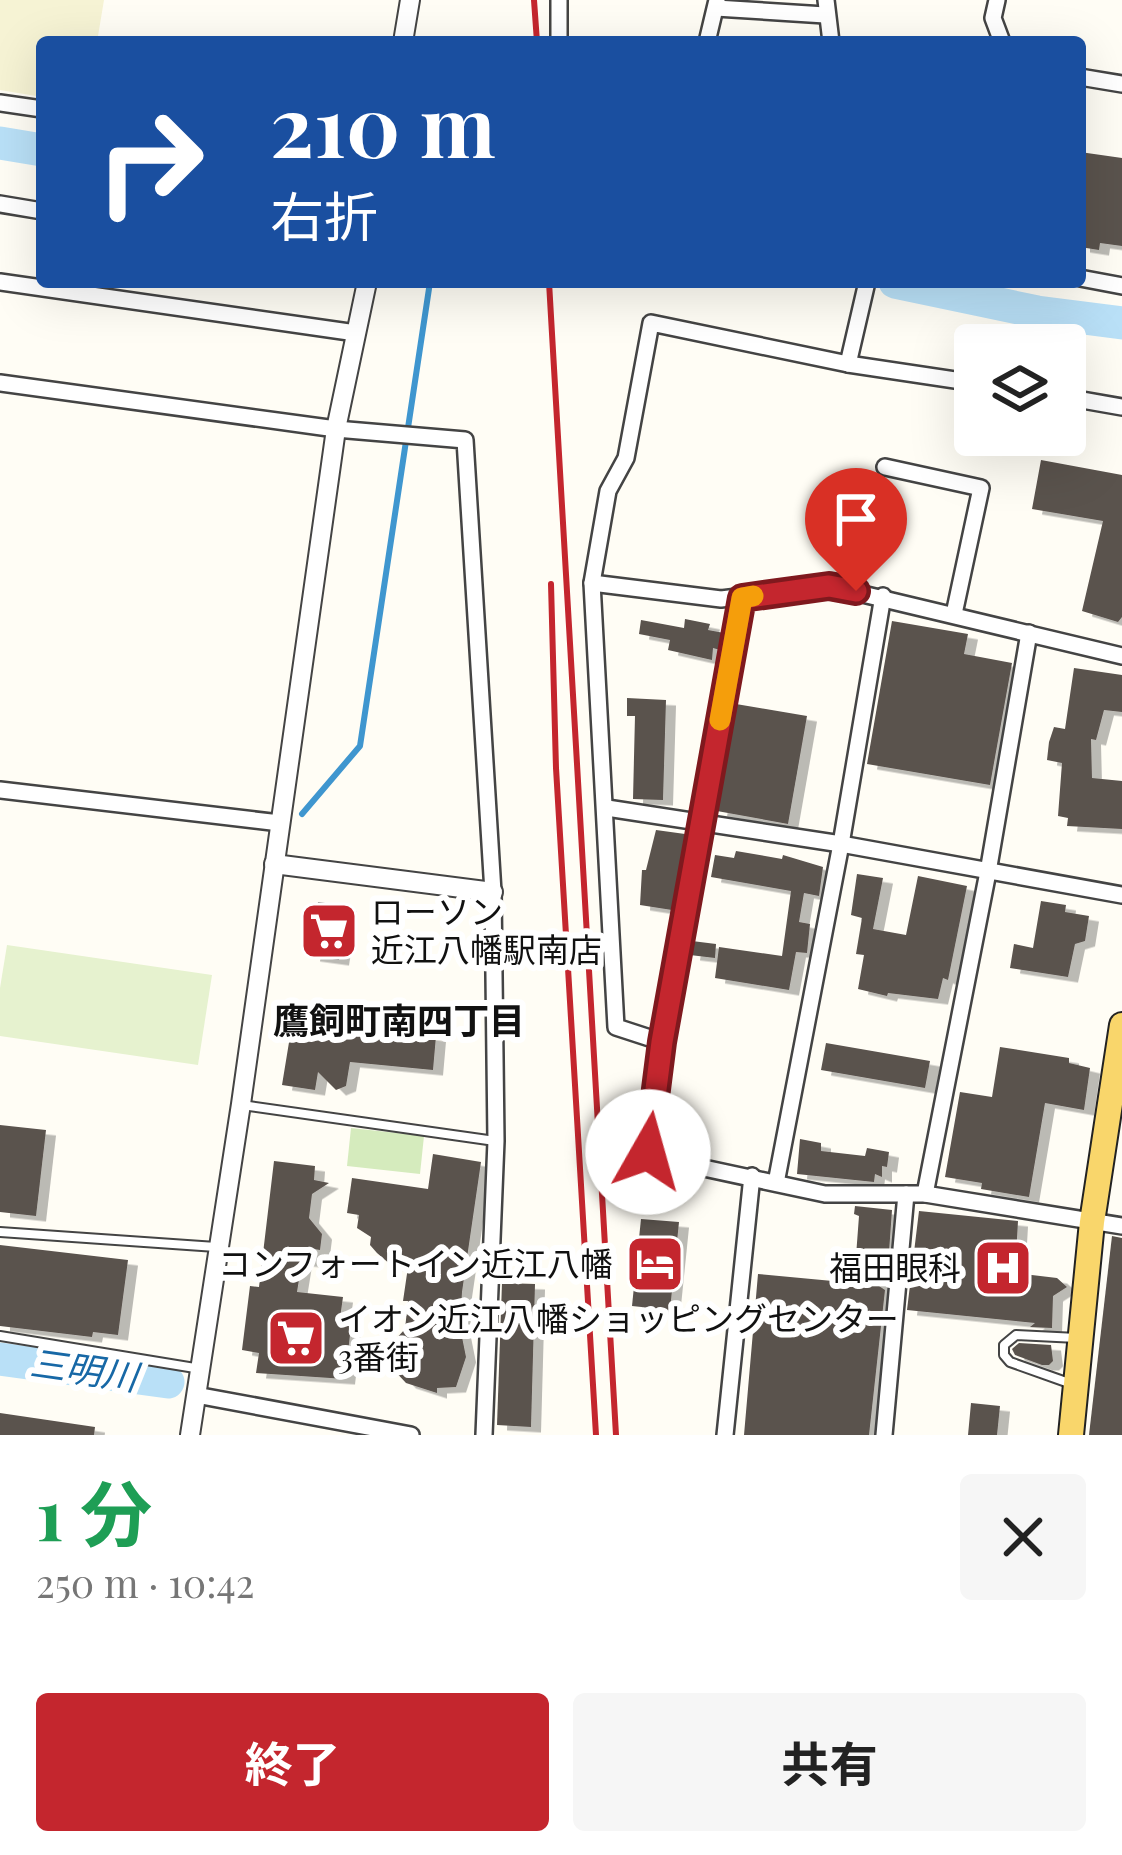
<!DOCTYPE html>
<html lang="ja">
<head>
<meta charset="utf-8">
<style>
	body { margin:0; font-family:"Playfair Display","Noto Sans JP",serif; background:#f6f6f6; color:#222; height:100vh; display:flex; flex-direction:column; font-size:45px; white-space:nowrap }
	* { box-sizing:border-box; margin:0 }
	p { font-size:39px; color:#767676 }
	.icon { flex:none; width:66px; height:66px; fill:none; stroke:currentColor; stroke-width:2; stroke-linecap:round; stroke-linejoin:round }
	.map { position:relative; height:1435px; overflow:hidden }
	.drawer { display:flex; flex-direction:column; background:#fff; flex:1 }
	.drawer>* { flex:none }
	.hud { position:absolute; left:36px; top:36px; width:1050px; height:252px; border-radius:12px; box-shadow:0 12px 48px #0002; background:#1a4fa0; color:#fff; overflow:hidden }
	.fabs { position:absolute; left:954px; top:324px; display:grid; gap:24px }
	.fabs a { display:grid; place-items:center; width:132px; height:132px; border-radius:12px; background:#fff; box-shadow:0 12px 48px #0002; font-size:60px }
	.pin { position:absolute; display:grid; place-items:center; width:102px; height:102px; color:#fff; margin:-123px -51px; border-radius:50% 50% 50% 0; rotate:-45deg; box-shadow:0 0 12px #0007 }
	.pin .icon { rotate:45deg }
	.me { position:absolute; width:132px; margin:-66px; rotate:7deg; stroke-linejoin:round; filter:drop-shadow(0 0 9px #0008) }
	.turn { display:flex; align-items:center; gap:42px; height:252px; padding:0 36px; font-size:54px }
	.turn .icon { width:156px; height:156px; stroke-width:2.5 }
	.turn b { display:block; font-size:84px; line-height:102px }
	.round { display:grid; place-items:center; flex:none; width:126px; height:126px; border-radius:12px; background:#f6f6f6 }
	.summary { display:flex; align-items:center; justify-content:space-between; height:204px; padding:0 36px }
	h1 { font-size:72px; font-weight:700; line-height:90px; color:#1e9e55 }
	.button { display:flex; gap:24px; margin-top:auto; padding:24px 36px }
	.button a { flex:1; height:138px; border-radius:12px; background:#c4262e; color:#fff; font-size:48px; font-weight:700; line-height:138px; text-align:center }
	.button a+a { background:#f6f6f6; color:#222 }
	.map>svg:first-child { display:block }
	.farmland { fill:#f6f3d4 }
	.green { fill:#d5ebbd }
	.pitch { fill:#e6f2cf }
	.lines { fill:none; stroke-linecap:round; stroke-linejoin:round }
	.stream { stroke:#3f96cf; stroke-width:6 }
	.river { stroke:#b9e0f7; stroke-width:33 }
	.building { fill:#5a524d; filter:url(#shadow) }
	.service-casing { stroke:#444; stroke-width:12 }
	.minor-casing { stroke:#444; stroke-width:20 }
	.tertiary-casing { stroke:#444; stroke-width:22 }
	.primary-casing { stroke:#222; stroke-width:28 }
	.service { stroke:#fff; stroke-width:8 }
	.minor { stroke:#fff; stroke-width:15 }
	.tertiary { stroke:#fff; stroke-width:18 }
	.primary { stroke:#f9d66b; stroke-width:24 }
	.rail { stroke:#c4262e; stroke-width:6 }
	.route-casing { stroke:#7f191e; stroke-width:30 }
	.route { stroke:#c4262e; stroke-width:21 }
	.slow { stroke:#f59e0b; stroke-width:21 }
	.labels { text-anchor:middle; stroke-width:12; stroke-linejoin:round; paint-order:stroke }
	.poi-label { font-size:33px; fill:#111; stroke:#fff; text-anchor:start }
	.neighbourhood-label { font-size:36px; font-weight:bold; fill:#111; stroke:#fff }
	.water-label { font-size:36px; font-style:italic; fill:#1768a6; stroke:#fff }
</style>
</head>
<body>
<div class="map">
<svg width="1122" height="1435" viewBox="0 0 1122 1435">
	<defs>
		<filter id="shadow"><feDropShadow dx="10" dy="5.5" stdDeviation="0" flood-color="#0004"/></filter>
	</defs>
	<rect width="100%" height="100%" fill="#fffdf5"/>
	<polygon class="farmland" points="0,0 104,0 97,42 42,42 42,97 0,90"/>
	<polygon class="green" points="351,1128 424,1136 420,1174 347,1166"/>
	<polygon class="pitch" points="7,945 212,975 198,1065 0,1036 0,988"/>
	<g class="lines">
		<polyline class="stream" points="302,814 360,746 430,282"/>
		<g class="river">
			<polyline points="0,143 42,150"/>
			<polyline points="895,282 1037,312 1122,323"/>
			<polyline points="0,1359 168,1382"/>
		</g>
	</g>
	<g class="building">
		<polygon points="1080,152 1122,158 1122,246 1100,243 1099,250 1080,247"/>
		<polygon points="1041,460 1122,475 1122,617 1118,622 1082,611 1103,521 1032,509"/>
		<polygon points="685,619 710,624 708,630 724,633 720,650 713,648 712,660 668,650 670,640 639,634 641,620 684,628"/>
		<polygon points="892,621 968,634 964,654 1012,663 990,785 867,764"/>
		<polygon points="1074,668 1122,675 1122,712 1104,710 1096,740 1091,739 1092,778 1122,781 1122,829 1067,826 1068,818 1058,816 1062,763 1047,760 1049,742 1054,727 1065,729"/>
		<polygon points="627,698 666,700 663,800 633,799 635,716 627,716"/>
		<polygon points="736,704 807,716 788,824 717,811"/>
		<polygon points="656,830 685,834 672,910 640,905 642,870 646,870"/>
		<polygon points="736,851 782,859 783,855 823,867 819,896 804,893 799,922 810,924 807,953 796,952 789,990 715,978 719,947 782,956 791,891 711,877 715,855 734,858"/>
		<polygon points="857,874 883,878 873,929 906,935 918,876 967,886 948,980 943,978 938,999 888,993 887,996 858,989 864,955 856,954 862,918 851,915"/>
		<polygon points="1041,901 1066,905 1065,912 1089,916 1085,941 1075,944 1068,977 1010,968 1014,944 1033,948"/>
		<polygon points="318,902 347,906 339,960 310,956"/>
		<polygon points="692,941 716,944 715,958 690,955"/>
		<polygon points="293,1018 436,1036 433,1070 350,1062 346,1086 336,1090 318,1072 315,1090 282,1085"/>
		<polygon points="826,1043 930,1061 925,1088 821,1070"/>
		<polygon points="1000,1047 1069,1058 1069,1063 1090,1068 1084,1110 1045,1103 1029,1197 981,1189 982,1183 945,1177 960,1092 992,1097"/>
		<polygon points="0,1125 46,1130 36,1216 0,1212"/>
		<polygon points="800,1139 821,1143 821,1151 865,1156 867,1148 889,1152 887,1167 882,1166 882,1177 875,1174 874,1182 797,1174"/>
		<polygon points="433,1154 481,1162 462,1292 460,1327 466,1357 456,1387 437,1388 437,1393 406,1383 392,1368 394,1341 405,1329 408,1301 403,1301 408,1267 391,1265 377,1253 370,1245 371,1237 357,1228 359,1215 347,1213 352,1178 428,1189"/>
		<polygon points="274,1161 315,1166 314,1180 329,1183 312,1194 309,1218 322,1234 320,1250 314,1249 312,1262 302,1261 297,1292 343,1297 339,1325 351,1326 345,1379 256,1373 259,1353 242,1350 250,1286 259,1287"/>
		<polygon points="855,1206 892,1210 889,1252 885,1251 879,1286 885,1290 869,1435 744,1435 758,1274 854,1283 859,1216 854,1214"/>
		<polygon points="919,1211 1018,1221 1015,1273 1057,1278 1067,1287 1053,1296 1052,1328 1030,1327 1035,1323 907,1310"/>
		<polygon points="641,1219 679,1222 670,1310 632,1306"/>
		<polygon points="1112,1236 1122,1238 1122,1435 1089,1435"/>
		<polygon points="0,1245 128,1260 118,1335 93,1332 92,1337 0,1326"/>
		<polygon points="502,1283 535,1284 531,1427 497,1425"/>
		<polygon points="1019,1343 1051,1345 1053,1361 1049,1365 1042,1365 1015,1355 1012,1349"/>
		<polygon points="971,1403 1000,1406 997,1435 968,1435"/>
		<polygon points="0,1413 95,1427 94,1435 0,1435"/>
	</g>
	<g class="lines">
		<defs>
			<g id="service">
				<polyline points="242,1105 495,1141"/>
				<polyline points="0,1232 216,1247"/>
				<polyline points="0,1336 201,1369"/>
				<polyline points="1069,1383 1010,1362 1004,1355 1004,1345 1016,1335 1077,1338"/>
			</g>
			<g id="minor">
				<polyline points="559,0 559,42"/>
				<polyline points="826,0 831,42"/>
				<polyline points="997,0 993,18 1002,42"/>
				<polyline points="716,8 825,15"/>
				<polyline points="707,42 717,0"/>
				<polyline points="1080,77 1122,84"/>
				<polyline points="0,103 42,109"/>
				<polyline points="0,204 42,211"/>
				<polyline points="1080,278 1122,286"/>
				<polyline points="0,282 356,333"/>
				<polyline points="848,364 867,282"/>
				<polyline points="0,383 336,429 465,440 493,892 496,1141 484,1435"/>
				<polyline points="1065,397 1122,407"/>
				<polyline points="885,467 981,488 954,614"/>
				<polyline points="592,583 721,599 829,586 1122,656"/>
				<polyline points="742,598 662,1042 648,1152 662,1159 825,1194 925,1194 1122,1226"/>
				<polyline points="0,790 280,823"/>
				<polyline points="607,808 841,844 1122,895"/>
				<polyline points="662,1042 616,1027 592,583 608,491 626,458 651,323 848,364 975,383"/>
				<polyline points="776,1183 841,844 883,596"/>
				<polyline points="925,1194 988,872 1029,633"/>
				<polyline points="196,1395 411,1435"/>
				<polyline points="725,1435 752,1176"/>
				<polyline points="884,1435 906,1194"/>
			</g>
			<g id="tertiary">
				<polyline points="403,42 410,0"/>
				<polyline points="274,864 493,892"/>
				<polyline points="190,1435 241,1104 336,429 367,282"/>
			</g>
			<polyline id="primary" points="1071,1435 1092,1222 1122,1025"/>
		</defs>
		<use href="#service" class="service-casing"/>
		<use href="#minor" class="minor-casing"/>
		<use href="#tertiary" class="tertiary-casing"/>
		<use href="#primary" class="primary-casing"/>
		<use href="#service" class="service"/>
		<use href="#minor" class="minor"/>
		<use href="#tertiary" class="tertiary"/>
		<use href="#primary" class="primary"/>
		<g class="rail">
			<polyline points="534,0 537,42"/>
			<polyline points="549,282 616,1435"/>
			<polyline points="551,584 556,768 596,1435"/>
		</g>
	</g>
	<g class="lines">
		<defs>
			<polyline id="route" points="648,1152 662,1042 742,598 829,586 856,591"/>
		</defs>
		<use href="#route" class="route-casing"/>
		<use href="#route" class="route"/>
		<polyline class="slow" points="720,720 742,598 753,596"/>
	</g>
	<defs>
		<symbol id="supermarket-square" viewBox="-11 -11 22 22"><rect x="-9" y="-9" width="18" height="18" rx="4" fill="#c4262e" stroke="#fff"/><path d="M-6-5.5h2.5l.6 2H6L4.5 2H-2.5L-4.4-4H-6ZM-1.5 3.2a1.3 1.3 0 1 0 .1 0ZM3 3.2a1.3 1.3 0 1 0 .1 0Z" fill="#fff"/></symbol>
		<symbol id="hotel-square" viewBox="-11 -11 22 22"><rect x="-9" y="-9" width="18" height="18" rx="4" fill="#c4262e" stroke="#fff"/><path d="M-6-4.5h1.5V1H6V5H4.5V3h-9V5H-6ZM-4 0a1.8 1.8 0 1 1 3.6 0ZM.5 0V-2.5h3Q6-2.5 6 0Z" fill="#fff"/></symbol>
		<symbol id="hospital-square" viewBox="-11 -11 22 22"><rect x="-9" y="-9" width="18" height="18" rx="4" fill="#c4262e" stroke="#fff"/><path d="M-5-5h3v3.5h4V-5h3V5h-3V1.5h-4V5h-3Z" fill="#fff"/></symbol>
	</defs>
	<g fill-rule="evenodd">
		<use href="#supermarket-square" x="296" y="898" width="66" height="66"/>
		<use href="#hotel-square" x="622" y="1231" width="66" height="66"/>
		<use href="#hospital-square" x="970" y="1235" width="66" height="66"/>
		<use href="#supermarket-square" x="263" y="1305" width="66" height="66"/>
	</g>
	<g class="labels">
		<g class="poi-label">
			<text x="371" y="924">ローソン<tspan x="371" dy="38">近江八幡駅南店</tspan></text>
			<text x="613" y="1276" text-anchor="end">コンフォートイン近江八幡</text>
			<text x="961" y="1280" text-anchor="end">福田眼科</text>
			<text x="338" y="1331">イオン近江八幡ショッピングセンター<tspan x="338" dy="38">3番街</tspan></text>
		</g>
		<g class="neighbourhood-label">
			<text x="399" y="1034">鷹飼町南四丁目</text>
		</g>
		<g class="water-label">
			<text transform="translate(84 1370) rotate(8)" y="13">三明川</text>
		</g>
	</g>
</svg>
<div class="fabs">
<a><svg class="icon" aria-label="layers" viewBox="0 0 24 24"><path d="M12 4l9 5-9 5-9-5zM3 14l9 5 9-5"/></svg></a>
</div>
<div class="pin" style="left:856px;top:591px;background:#d93025"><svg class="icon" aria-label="arrive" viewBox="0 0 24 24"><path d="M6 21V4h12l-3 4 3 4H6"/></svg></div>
<svg class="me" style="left:648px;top:1152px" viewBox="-20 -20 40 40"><circle r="19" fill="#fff"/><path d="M0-13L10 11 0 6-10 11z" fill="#c4262e"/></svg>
<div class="hud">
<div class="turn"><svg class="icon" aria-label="right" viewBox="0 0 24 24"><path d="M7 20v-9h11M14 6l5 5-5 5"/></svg><div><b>210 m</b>右折</div></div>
</div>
</div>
<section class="drawer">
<div class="summary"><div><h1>1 分</h1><p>250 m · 10:42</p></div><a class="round"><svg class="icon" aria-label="close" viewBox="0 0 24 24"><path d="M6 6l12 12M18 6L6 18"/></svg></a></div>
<div class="button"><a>終了</a><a>共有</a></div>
</section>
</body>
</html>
